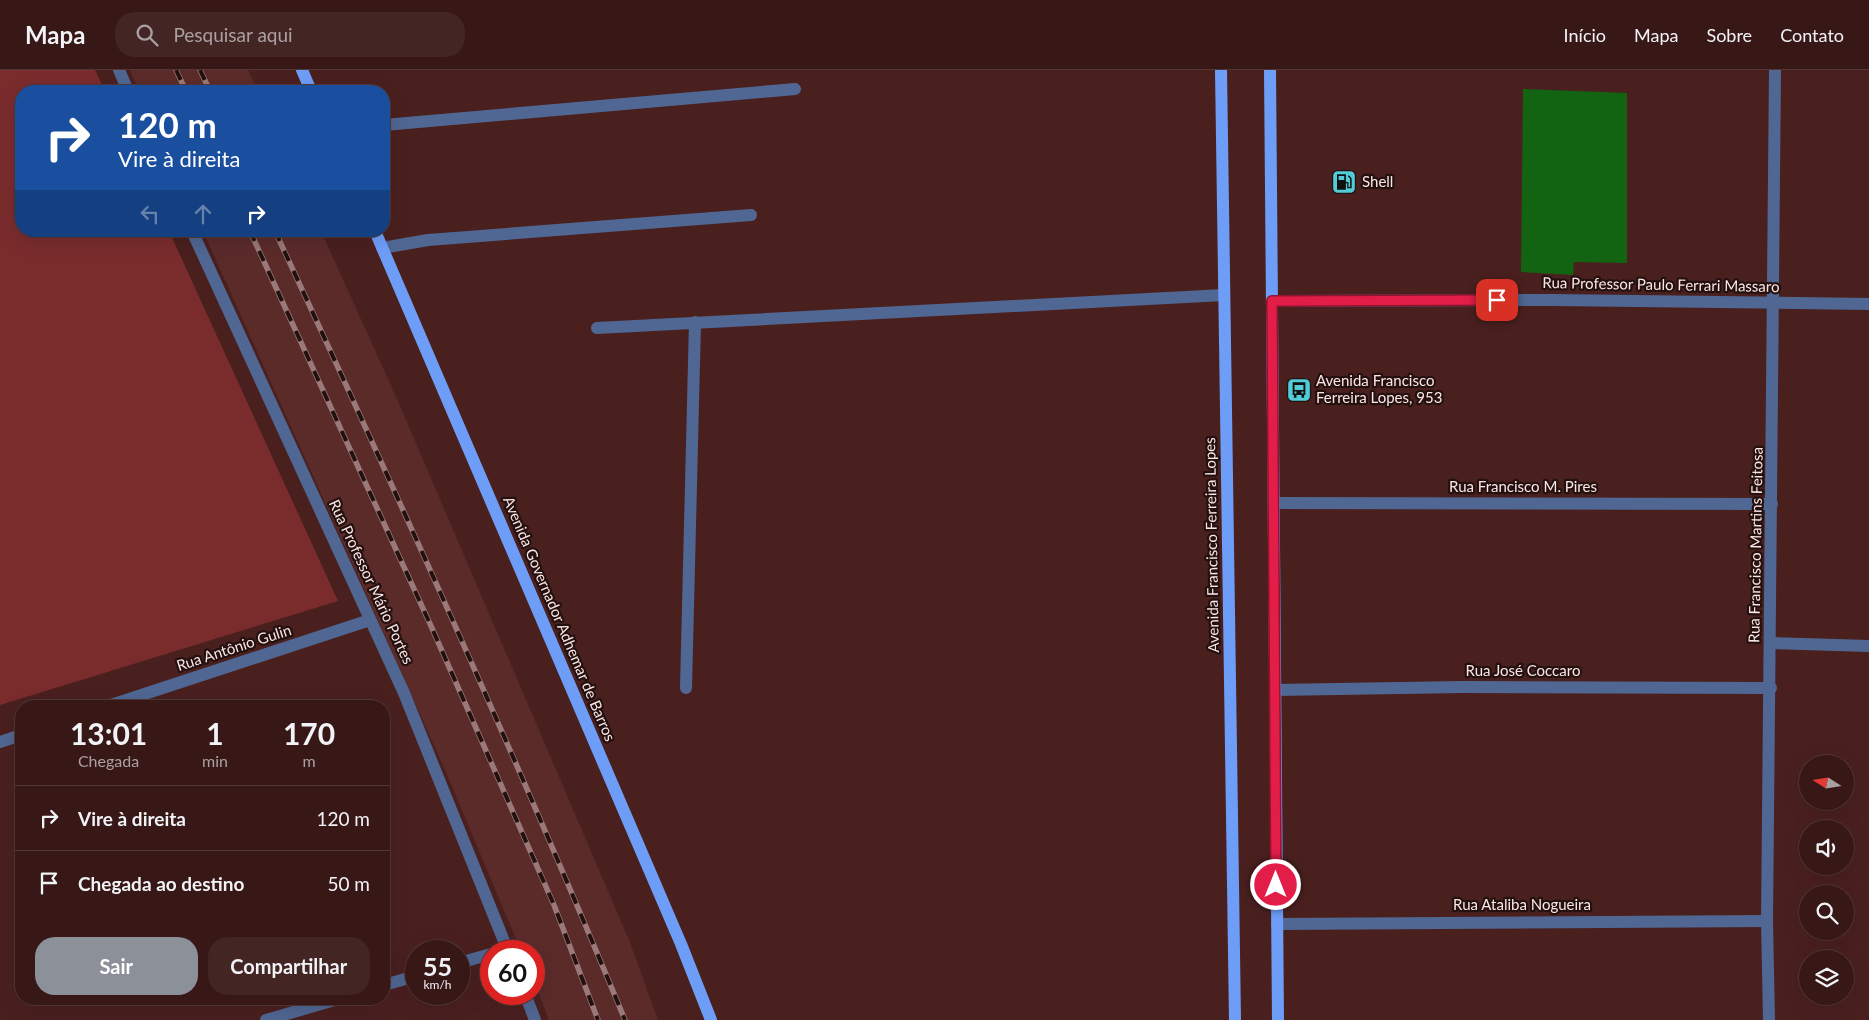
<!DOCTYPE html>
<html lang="pt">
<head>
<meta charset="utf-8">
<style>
	body { margin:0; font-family:Lato,sans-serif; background:#432524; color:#f1f3f6; height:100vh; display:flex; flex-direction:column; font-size:19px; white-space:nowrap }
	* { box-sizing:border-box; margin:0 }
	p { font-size:16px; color:#aba0a1 }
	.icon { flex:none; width:28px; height:28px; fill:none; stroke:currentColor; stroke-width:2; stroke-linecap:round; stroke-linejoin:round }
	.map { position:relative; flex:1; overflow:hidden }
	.drawer { position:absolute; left:15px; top:630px; width:375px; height:305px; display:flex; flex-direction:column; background:#381817; border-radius:20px; box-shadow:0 5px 20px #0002,0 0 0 1px #523736 }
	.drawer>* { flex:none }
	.top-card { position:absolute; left:15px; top:15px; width:375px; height:152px; border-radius:20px; box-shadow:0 5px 20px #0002,0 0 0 1px #523736; background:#1a4fa0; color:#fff; overflow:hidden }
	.needle { width:32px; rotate:282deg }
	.tools { position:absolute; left:1799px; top:685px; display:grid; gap:10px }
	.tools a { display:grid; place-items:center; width:55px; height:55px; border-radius:50%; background:#381817; box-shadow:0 5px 20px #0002,0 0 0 1px #523736; font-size:25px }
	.speed { position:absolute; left:405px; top:870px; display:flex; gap:10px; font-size:25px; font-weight:700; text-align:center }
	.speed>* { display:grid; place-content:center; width:65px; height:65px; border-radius:50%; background:#381817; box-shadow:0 5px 20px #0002,0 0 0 1px #523736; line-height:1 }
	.speed small { font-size:12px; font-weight:400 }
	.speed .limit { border:8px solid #d22; background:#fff; color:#111 }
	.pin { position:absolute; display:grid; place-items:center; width:42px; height:42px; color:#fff; margin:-21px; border-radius:10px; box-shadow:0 2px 8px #0006 }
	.me { position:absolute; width:55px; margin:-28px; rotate:0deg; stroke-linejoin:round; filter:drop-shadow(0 0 4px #0008) }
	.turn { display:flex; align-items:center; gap:18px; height:105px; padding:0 20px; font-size:22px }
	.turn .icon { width:65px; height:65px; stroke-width:2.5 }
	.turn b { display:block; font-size:35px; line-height:42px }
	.lanes { display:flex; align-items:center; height:48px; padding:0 20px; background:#0003; justify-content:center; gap:25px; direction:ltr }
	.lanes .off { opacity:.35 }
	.eta { display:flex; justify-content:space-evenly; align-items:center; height:85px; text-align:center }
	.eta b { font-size:30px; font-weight:700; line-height:35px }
	.button { display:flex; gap:10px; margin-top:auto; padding:10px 20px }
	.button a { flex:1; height:58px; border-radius:20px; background:#8c9099; color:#fff; font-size:20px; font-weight:700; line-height:58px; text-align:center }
	.button a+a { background:#432524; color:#f1f3f6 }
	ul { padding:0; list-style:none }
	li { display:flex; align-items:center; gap:15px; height:65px; padding:0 20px; border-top:1px solid #523736 }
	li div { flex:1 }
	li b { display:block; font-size:19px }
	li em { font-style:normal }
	header { display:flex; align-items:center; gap:30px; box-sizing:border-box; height:70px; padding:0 25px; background:#381817; border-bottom:1px solid #523736 }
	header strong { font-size:24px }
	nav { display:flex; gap:28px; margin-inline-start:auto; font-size:18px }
	.search { width:350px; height:45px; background:#432524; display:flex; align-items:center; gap:12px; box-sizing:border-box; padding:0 18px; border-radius:20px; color:#aba0a1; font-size:19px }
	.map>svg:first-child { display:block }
	.built { fill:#5b2b2a }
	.green { fill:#7a2c2d }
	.building { fill:#126312 }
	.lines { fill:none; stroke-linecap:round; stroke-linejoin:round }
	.minor { stroke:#506793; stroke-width:12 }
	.major { stroke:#6e9df8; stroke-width:12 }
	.rail-casing { stroke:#9a7978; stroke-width:5.5 }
	.rail { stroke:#231110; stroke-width:4; stroke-dasharray:11; stroke-linecap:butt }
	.route-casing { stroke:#92132f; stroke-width:12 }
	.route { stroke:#e11d48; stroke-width:9 }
	.labels { text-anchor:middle; stroke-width:4.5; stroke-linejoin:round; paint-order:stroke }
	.poi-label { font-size:15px; fill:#fce5e4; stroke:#231110; text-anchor:start }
	.street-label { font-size:15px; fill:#fce5e4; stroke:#231110 }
</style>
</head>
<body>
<header>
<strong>Mapa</strong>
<div class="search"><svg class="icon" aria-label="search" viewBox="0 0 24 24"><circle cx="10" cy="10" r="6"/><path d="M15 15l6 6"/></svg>Pesquisar aqui</div>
<nav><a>Início</a><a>Mapa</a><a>Sobre</a><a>Contato</a></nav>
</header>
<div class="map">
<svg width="1869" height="950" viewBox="0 0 1869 950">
	<rect width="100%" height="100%" fill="#4a201f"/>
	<g class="built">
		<polygon points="130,0 248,0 258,21 139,21"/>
		<polygon points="203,161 321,161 397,329 629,870 658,950 549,950 534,912 534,881 521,881 446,702"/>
	</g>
	<polygon class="green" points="0,0 95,0 105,21 21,21 21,161 169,161 338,531 0,635"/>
	<polygon class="building" points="1523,19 1627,23 1627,193 1574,192 1573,205 1521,202"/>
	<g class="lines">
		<g class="minor">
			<polyline points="119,0 128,21"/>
			<polyline points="384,55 795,19"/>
			<polyline points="192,161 404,623 508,881"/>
			<polyline points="382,178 428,170 751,145"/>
			<polyline points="1272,231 1553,230 1869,234"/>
			<polyline points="597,258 1224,225"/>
			<polyline points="1273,433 1772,434"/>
			<polyline points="1771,573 1869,576"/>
			<polyline points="686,618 695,252"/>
			<polyline points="1275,620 1462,617 1771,618"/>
			<polyline points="108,636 370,550"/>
			<polyline points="0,672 21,665"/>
			<polyline points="1277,854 1767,851"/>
			<polyline points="459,893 491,884"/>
			<polyline points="384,915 416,906"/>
			<polyline points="525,924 535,950"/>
			<polyline points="266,950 338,929"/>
			<polyline points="1769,950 1767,851 1775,0"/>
		</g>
		<g class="major">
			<polyline points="302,0 311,21"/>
			<polyline points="1221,0 1235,950"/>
			<polyline points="1270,0 1278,950"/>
			<polyline points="375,161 681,874 711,950"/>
		</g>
		<defs>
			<g id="rail">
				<polyline points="176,0 186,21"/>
				<polyline points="200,0 210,21"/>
				<polyline points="250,161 431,556 554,835 598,950"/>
				<path d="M275,161C396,422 515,684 625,950"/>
			</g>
		</defs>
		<use href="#rail" class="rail-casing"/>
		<use href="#rail" class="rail"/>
	</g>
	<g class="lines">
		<defs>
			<polyline id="route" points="1276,815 1272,231 1497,230"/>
		</defs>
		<use href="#route" class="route-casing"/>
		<use href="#route" class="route"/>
	</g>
	<defs>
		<symbol id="fuel-square" viewBox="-11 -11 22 22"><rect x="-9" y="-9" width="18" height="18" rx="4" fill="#52ccd6" stroke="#231110"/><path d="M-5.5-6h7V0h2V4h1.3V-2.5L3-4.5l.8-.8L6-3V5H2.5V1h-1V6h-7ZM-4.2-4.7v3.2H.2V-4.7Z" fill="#111"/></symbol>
		<symbol id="bus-square" viewBox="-11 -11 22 22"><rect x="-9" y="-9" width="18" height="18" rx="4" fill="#52ccd6" stroke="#231110"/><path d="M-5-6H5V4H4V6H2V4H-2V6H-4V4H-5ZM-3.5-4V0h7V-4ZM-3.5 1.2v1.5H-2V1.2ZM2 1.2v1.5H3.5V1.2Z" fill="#111"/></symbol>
	</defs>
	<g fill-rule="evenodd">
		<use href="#fuel-square" x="1330" y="98" width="28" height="28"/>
		<use href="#bus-square" x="1285" y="306" width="28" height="28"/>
	</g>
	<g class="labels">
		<g class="poi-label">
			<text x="1362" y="117">Shell</text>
			<text x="1316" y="316">Avenida Francisco<tspan x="1316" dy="17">Ferreira Lopes, 953</tspan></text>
		</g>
		<g class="street-label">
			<text transform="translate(1661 215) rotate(1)" y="5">Rua Professor Paulo Ferrari Massaro</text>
			<text x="1523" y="422">Rua Francisco M. Pires</text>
			<text transform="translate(1212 475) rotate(-91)" y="5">Avenida Francisco Ferreira Lopes</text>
			<text transform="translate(1756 475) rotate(-89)" y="5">Rua Francisco Martins Feitosa</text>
			<text transform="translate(371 512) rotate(65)" y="5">Rua Professor Mário Portes</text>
			<text transform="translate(559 549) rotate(67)" y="5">Avenida Governador Adhemar de Barros</text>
			<text transform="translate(234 578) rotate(-18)" y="5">Rua Antônio Gulin</text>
			<text x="1523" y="606">Rua José Coccaro</text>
			<text x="1522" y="840">Rua Ataliba Nogueira</text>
		</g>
	</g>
</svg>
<div class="tools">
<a><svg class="needle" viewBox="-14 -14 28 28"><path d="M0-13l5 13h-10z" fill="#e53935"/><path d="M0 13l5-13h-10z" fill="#aba0a1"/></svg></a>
<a><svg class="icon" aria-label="sound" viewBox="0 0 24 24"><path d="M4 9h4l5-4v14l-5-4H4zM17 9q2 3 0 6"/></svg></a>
<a><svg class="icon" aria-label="search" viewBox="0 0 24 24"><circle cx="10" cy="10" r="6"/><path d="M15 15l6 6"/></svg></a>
<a><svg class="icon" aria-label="layers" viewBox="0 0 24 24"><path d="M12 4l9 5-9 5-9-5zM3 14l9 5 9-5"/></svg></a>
</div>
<div class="speed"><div>55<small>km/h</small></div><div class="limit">60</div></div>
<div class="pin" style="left:1497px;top:230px;background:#d93025"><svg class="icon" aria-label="arrive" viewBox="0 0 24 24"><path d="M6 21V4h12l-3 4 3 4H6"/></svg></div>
<svg class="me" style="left:1276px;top:815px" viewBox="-20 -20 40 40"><circle r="17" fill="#e11d48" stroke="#fff" stroke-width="3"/><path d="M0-11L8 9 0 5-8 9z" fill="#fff"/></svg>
<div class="top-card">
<div class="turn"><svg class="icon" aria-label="right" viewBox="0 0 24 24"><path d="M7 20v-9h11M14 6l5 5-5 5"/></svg><div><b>120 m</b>Vire à direita</div></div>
<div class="lanes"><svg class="icon off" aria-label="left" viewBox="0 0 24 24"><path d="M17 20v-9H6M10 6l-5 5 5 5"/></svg><svg class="icon off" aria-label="ahead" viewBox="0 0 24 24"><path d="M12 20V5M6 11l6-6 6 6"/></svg><svg class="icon" aria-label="right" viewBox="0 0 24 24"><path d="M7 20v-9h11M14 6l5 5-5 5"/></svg></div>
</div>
<section class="drawer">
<div class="eta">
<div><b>13:01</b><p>Chegada</p></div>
<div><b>1</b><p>min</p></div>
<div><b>170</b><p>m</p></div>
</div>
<ul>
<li><svg class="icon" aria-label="right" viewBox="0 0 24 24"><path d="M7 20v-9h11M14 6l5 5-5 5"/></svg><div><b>Vire à direita</b></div><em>120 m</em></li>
<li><svg class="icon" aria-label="arrive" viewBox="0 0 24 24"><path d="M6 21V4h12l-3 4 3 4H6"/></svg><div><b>Chegada ao destino</b></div><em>50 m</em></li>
</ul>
<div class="button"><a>Sair</a><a>Compartilhar</a></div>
</section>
</div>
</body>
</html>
